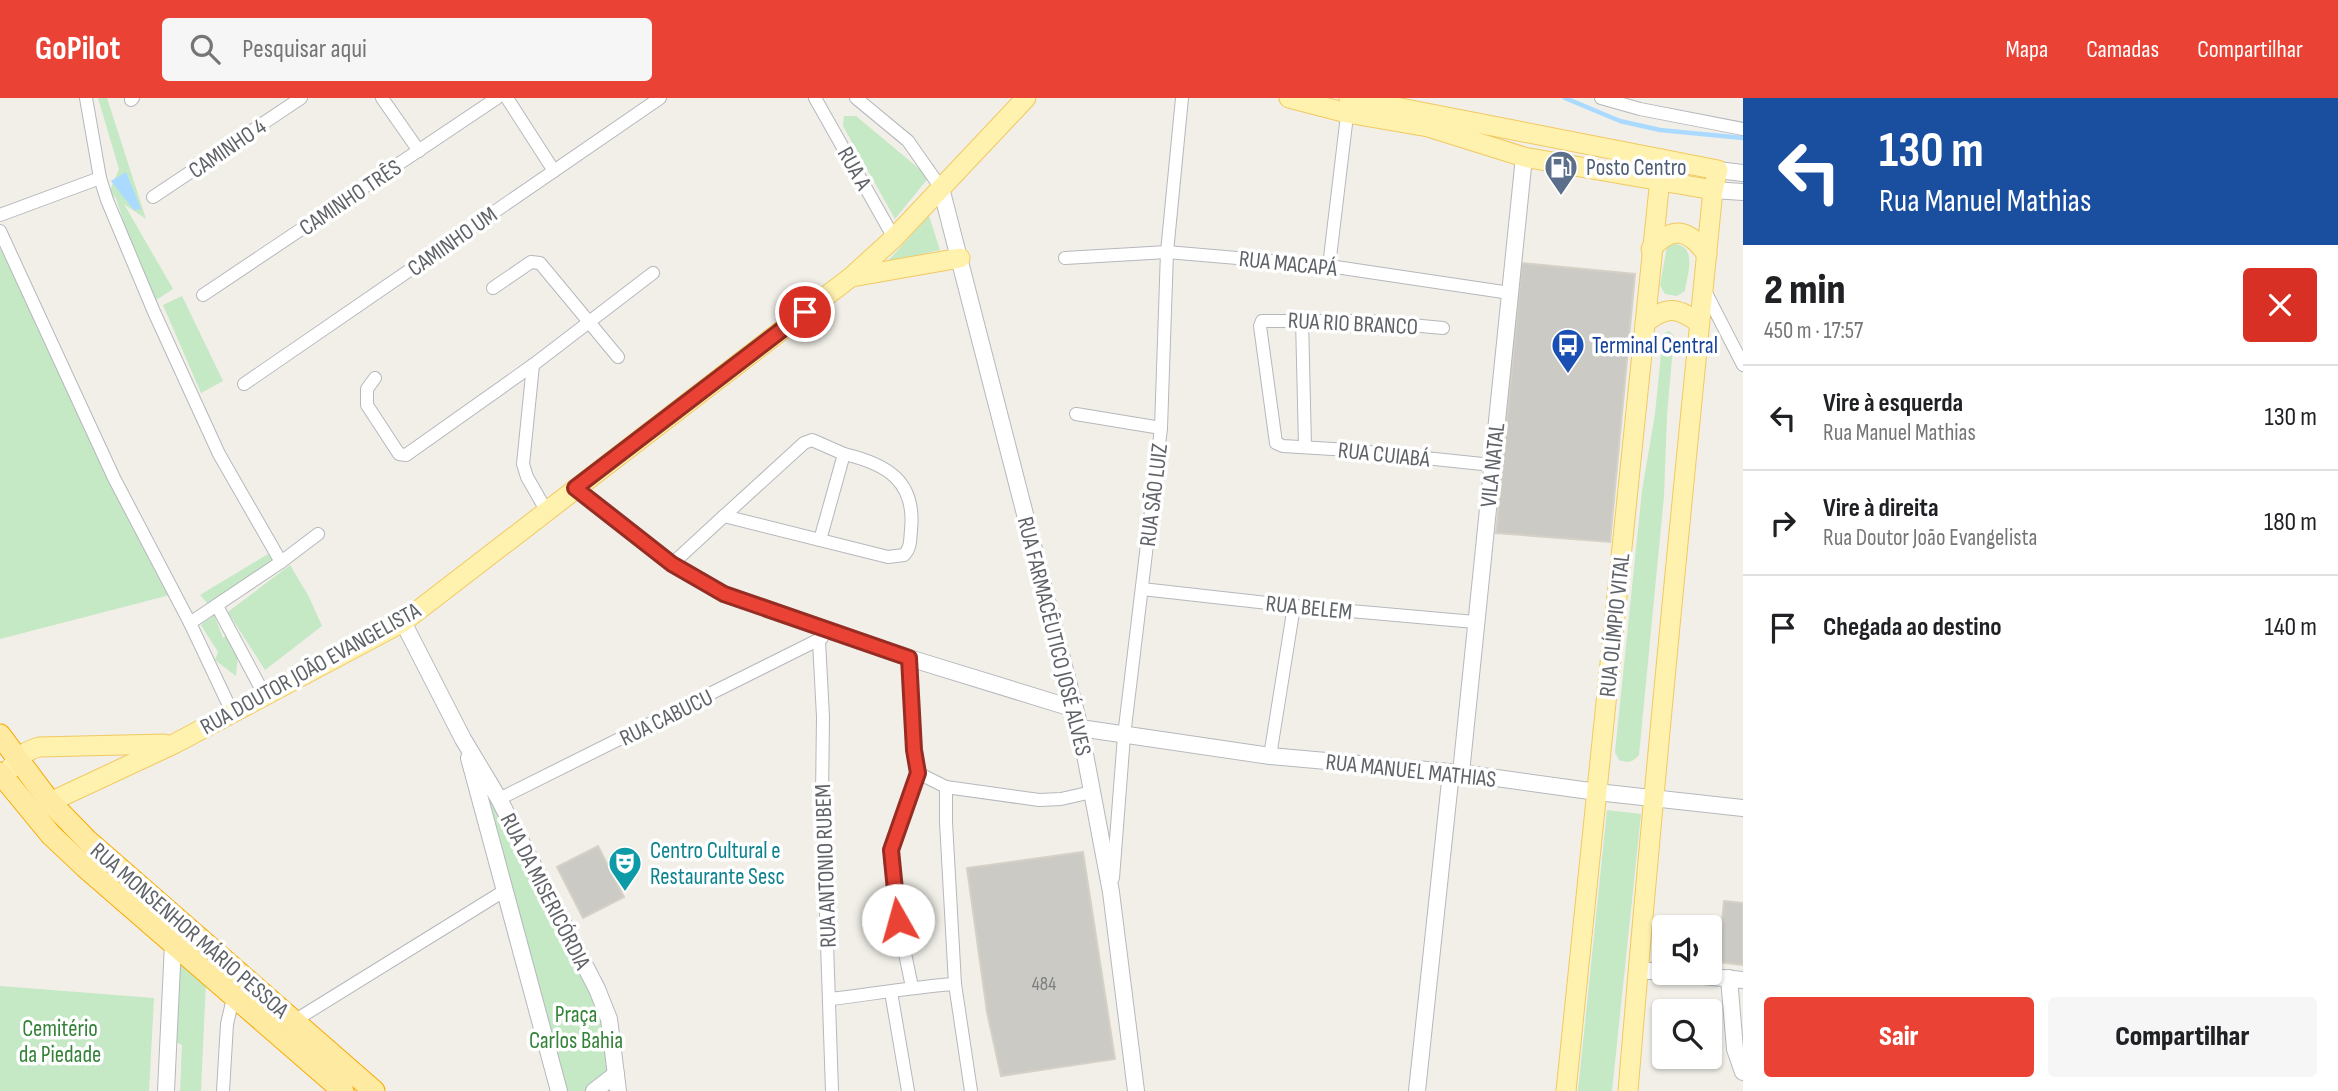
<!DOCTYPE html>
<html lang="pt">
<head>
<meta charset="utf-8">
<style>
	body { margin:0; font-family:"Sofia Sans Condensed",sans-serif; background:#f6f6f6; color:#202124; height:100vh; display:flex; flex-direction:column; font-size:26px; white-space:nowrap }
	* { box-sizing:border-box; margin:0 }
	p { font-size:23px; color:#757577 }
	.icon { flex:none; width:38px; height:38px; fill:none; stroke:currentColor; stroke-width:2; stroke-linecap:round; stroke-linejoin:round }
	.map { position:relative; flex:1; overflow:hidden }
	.drawer { display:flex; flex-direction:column; background:#fff; width:595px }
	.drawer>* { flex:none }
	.banner { background:#1a4fa0; color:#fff; overflow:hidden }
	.buttons { position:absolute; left:1652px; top:817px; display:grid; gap:14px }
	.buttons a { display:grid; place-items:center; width:70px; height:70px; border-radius:7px; background:#fff; box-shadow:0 2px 5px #0004; font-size:35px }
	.pin { position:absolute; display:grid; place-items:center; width:60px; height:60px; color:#fff; margin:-30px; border:4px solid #fff; border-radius:50%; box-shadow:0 2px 7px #0007 }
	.me { position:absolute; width:77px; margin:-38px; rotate:353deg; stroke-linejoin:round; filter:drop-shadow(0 0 5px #0008) }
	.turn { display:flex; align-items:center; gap:24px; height:147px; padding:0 21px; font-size:32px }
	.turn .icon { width:91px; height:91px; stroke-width:2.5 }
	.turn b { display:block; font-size:49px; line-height:60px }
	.round { display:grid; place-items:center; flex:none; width:74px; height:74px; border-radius:7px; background:#f6f6f6 }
	.headline { display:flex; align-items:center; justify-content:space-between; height:119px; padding:0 21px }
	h1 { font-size:42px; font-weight:800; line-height:52px }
	.cta { display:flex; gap:14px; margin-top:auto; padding:14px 21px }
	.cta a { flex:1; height:80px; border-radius:7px; background:#ea4335; color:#fff; font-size:28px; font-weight:800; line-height:80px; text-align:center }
	.cta a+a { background:#f6f6f6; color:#202124 }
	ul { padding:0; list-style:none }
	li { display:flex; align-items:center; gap:21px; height:105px; padding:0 21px; border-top:2px solid #e0e0e0 }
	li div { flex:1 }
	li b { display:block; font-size:26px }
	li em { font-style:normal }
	header { display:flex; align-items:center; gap:42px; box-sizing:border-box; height:98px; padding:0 35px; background:#ea4335; color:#fff }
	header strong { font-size:33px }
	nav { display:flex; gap:38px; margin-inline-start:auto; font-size:24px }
	.search { width:490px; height:63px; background:#f6f6f6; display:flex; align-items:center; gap:18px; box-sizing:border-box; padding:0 24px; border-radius:7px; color:#757577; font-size:26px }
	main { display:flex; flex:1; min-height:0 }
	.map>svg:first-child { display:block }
	.green { fill:#c5e8c5 }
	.water { fill:#aadaff }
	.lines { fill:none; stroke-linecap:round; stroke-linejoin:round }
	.stream { stroke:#aadaff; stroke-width:4.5 }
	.building { fill:#cccac5; stroke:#d6d1c6; stroke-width:2 }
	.minor-casing { stroke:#b5b8bc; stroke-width:14 }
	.tertiary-casing { stroke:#b5b8bc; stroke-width:18 }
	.primary-casing { stroke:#f2c960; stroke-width:21 }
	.trunk-casing { stroke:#f9ab00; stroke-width:23 }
	.minor { stroke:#fff; stroke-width:12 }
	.tertiary { stroke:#fff; stroke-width:16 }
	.primary { stroke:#fff2af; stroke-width:19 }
	.trunk { stroke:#feeaa1; stroke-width:21 }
	.route-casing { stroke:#982c22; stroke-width:18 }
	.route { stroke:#ea4335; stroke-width:12 }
	.labels { text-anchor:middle; stroke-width:7; stroke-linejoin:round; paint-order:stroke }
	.number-label { font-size:19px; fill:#7a7d7f }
	.street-label { font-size:23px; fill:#5f6368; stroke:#fff }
	.service-label { font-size:23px; fill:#4e5e75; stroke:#fff; text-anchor:start }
	.transit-label { font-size:23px; fill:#164399; stroke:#fff; text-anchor:start }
	.culture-label { font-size:23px; fill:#0d838f; stroke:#fff; text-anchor:start }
	.park-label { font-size:23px; fill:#348238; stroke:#fff }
</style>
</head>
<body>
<header>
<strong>GoPilot</strong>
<div class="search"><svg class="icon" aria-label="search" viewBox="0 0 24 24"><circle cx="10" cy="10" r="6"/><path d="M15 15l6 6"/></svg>Pesquisar aqui</div>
<nav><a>Mapa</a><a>Camadas</a><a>Compartilhar</a></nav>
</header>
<main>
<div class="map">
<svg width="1743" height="993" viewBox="0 0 1743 993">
	<rect width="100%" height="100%" fill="#f1efe8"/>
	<g class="green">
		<polygon points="98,0 107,0 146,121 124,106 173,191 150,206 116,100 109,95 119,71"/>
		<polygon points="844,18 856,18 929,79 895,121 843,28"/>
		<polygon points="929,118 940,152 887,164"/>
		<path d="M1675,146C1698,149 1687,177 1685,193L1677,198L1665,196L1660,187L1667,149Z"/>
		<polygon points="0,150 170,497 0,541"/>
		<polygon points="182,198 223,283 201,295 163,207"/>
		<path d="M1669,233L1674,238L1667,317L1664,398L1639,657C1632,665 1628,665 1619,662L1615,654L1642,393L1655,316L1663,236Z"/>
		<polygon points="268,456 276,465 210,508 200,497"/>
		<polygon points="290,467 309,499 322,528 265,572 228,514"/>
		<polygon points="214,517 223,540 226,537 238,556 236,578 215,562 218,554 201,527"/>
		<polygon points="463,641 597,891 618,993 559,993"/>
		<polygon points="1607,712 1641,716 1612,993 1578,993"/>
		<polygon points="177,862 206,883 201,993 180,993 182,947 174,943"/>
		<polygon points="0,888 154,900 149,993 0,993"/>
	</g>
	<polygon class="water" points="126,74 141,111 134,112 111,83"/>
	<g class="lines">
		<polyline class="stream" points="1565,0 1620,23 1660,32 1743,40"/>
	</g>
	<g class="building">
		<polygon points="1522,165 1635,176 1610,444 1496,435"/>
		<polygon points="598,748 624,799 583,820 557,769"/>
		<polygon points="1083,754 1115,961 1001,978 987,914 967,770"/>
		<polygon points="1724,803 1743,805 1743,867 1718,864"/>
	</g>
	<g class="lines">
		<defs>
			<g id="minor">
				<polyline points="86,0 100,80 107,102 154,214 219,356 281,464"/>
				<polyline points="382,0 419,53"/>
				<polyline points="507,0 554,73"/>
				<polyline points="815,0 894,140"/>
				<polyline points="856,0 908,43 941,90"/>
				<polyline points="1601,0 1640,11 1743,31"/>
				<polyline points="131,2 133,0"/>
				<polyline points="153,99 301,0"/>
				<polyline points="0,117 100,80"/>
				<polyline points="0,133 114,380 190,525 232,614"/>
				<polyline points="1065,160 1167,154 1329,168 1510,195"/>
				<polyline points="1329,168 1348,9"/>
				<polyline points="493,190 531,164 540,165 618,259"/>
				<polyline points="1705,193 1743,267"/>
				<polyline points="203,197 497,0"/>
				<polyline points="1302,221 1305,348"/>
				<polyline points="1443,230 1368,223 1262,223 1260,228 1276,345 1283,348 1349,352 1492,367"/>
				<polyline points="533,267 523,366 527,379 546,412"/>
				<polyline points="375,280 367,291 367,307 399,356 406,357 533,267 653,175"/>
				<polyline points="244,286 660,0"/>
				<polyline points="1076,316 1161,330"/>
				<polyline points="724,418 804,345 812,342 844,356 820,442"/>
				<path d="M672,466L724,418L888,459L904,457C911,450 910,442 911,432C916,383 887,366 844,356"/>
				<polyline points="1142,491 1294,508 1475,524"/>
				<polyline points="217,508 264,596"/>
				<polyline points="190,525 281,464 318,436"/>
				<polyline points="819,543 823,619 822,698 832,993"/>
				<polyline points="909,560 914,652 918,675 946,689 1039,702 1061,701 1092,694"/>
				<polyline points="1270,658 1294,508"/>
				<polyline points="946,689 946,724 955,886 971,993"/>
				<polyline points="499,701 822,540"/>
				<polyline points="1113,780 1124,638 1161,330 1167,154 1182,0"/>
				<polyline points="912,889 898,822 890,761 899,724 918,675"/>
				<polyline points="891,894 908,993"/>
				<path d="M831,901C872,896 913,889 955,886"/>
				<polyline points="294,923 504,793"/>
				<polyline points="223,993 227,926 234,896"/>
			</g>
			<g id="tertiary">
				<polyline points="1718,72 1743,75"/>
				<polyline points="941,90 1080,630 1111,794 1136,993"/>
				<polyline points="1713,92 1743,94"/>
				<polyline points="575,390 672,466 724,496 909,560 1075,611"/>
				<polyline points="403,524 463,641 499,701 597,891 609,921 618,993"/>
				<polyline points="1080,630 1270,658 1461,675 1597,694 1743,710"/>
				<polyline points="469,660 559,993"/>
				<polyline points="1461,675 1524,59"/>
				<polyline points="1638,872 1664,874"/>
				<polyline points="1673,875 1743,882"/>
				<polyline points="1729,880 1735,951 1743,974"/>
				<polyline points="166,993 173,846"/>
				<polyline points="594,993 616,976"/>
				<polyline points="1417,993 1451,674"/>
			</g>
			<g id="primary">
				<polyline points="1289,0 1347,15 1428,29 1524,59 1713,92"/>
				<path d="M1349,0L1718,72L1713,92C1683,392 1653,692 1628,993"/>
				<path d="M1651,151C1673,127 1689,131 1707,157"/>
				<polyline points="852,179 960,160"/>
				<path d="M1645,225C1666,208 1677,209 1698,224"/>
				<path d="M4,681C13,664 21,654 39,649L165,646"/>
				<polyline points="40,711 50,704 174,646 403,524 851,179 894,140 1026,0"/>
				<polyline points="1566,993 1662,61"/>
			</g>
			<g id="trunk">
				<polyline points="0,637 50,704 88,743 374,993"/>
				<polyline points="0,675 51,737 85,769 343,993"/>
			</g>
		</defs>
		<use href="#minor" class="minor-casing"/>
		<use href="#tertiary" class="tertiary-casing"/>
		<use href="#primary" class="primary-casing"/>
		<use href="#trunk" class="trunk-casing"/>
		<use href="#minor" class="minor"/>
		<use href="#tertiary" class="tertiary"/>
		<use href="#primary" class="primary"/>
		<use href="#trunk" class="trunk"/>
	</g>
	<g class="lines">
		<defs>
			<polyline id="route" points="805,214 575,390 672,466 724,496 909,560 914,652 918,675 891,752 898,822"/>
		</defs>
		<use href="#route" class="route-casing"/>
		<use href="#route" class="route"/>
	</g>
	<defs>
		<symbol id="fuel-pin" viewBox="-11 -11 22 30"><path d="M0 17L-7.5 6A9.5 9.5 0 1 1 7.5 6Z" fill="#5c6f8a" stroke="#fff"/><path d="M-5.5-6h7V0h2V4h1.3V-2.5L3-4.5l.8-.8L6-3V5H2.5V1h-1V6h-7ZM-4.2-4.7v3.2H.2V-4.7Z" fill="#fff"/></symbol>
		<symbol id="bus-pin" viewBox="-11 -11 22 30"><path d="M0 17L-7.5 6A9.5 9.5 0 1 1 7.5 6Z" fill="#1a4fb4" stroke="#fff"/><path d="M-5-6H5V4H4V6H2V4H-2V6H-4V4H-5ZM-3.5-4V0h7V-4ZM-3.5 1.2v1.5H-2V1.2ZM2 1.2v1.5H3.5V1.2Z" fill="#fff"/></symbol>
		<symbol id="theatre-pin" viewBox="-11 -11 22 30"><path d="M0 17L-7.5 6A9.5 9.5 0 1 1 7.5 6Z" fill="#0f9aa8" stroke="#fff"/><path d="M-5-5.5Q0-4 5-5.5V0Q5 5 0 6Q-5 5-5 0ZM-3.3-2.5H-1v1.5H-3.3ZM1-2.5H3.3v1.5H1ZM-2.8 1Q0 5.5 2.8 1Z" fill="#fff"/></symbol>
	</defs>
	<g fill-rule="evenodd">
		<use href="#fuel-pin" x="1542" y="50" width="38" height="52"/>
		<use href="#bus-pin" x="1549" y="228" width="38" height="52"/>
		<use href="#theatre-pin" x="606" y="746" width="38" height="52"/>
	</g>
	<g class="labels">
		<g class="number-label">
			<text x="1044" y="892">484</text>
		</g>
		<g class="street-label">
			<text transform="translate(227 50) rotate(-34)" y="8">CAMINHO 4</text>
			<text transform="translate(855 70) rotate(61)" y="8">RUA A</text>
			<text transform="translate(350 99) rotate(-34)" y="8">CAMINHO TRÊS</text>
			<text transform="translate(452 143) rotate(-35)" y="8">CAMINHO UM</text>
			<text transform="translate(1288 165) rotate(6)" y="8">RUA MACAPÁ</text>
			<text transform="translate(1353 225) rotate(3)" y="8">RUA RIO BRANCO</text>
			<text transform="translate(1384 356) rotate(6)" y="8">RUA CUIABÁ</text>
			<text transform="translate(1492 367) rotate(-84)" y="8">VILA NATAL</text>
			<text transform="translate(1153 397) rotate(-83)" y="8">RUA SÃO LUIZ</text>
			<text transform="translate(1309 509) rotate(6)" y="8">RUA BELEM</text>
			<text transform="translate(1614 527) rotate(-84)" y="8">RUA OLÍMPIO VITAL</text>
			<text transform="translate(1055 538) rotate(76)" y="8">RUA FARMACÊUTICO JOSÉ ALVES</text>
			<text transform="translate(310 570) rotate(-29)" y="8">RUA DOUTOR JOÃO EVANGELISTA</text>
			<text transform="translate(666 619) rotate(-26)" y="8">RUA CABUCU</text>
			<text transform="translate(1411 672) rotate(6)" y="8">RUA MANUEL MATHIAS</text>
			<text transform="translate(825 768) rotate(-92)" y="8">RUA ANTONIO RUBEM</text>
			<text transform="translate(546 793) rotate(63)" y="8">RUA DA MISERICÓRDIA</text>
			<text transform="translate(190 832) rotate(41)" y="8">RUA MONSENHOR MÁRIO PESSOA</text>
		</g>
		<g class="service-label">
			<text x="1586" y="77">Posto Centro</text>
		</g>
		<g class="transit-label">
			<text x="1592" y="255">Terminal Central</text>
		</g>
		<g class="culture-label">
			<text x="650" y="760">Centro Cultural e<tspan x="650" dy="26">Restaurante Sesc</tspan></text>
		</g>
		<g class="park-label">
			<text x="576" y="924">Praça<tspan x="576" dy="26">Carlos Bahia</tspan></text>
			<text x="60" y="938">Cemitério<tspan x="60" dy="26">da Piedade</tspan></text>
		</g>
	</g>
</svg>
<div class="buttons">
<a><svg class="icon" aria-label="sound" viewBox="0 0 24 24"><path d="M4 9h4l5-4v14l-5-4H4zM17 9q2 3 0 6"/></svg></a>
<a><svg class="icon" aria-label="search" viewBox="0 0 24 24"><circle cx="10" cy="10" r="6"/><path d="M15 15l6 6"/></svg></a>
</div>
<div class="pin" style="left:805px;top:214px;background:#d93025"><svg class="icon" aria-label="arrive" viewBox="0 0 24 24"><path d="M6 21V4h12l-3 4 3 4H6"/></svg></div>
<svg class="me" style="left:898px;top:822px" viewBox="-20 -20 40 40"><circle r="19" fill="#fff"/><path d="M0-13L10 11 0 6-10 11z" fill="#ea4335"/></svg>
</div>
<section class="drawer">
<div class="banner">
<div class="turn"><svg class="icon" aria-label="left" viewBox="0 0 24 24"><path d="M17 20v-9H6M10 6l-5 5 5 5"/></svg><div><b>130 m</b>Rua Manuel Mathias</div></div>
</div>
<div class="headline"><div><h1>2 min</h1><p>450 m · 17:57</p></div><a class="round" style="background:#d93025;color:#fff"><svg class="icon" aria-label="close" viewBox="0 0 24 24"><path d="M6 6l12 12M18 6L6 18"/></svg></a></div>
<ul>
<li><svg class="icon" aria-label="left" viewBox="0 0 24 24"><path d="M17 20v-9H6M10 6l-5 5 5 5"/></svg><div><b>Vire à esquerda</b><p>Rua Manuel Mathias</p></div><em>130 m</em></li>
<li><svg class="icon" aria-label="right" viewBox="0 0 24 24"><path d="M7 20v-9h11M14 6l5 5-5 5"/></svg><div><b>Vire à direita</b><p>Rua Doutor João Evangelista</p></div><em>180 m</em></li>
<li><svg class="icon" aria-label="arrive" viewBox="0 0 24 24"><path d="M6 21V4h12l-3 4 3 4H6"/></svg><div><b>Chegada ao destino</b></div><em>140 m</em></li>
</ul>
<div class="cta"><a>Sair</a><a>Compartilhar</a></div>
</section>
</main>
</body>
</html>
